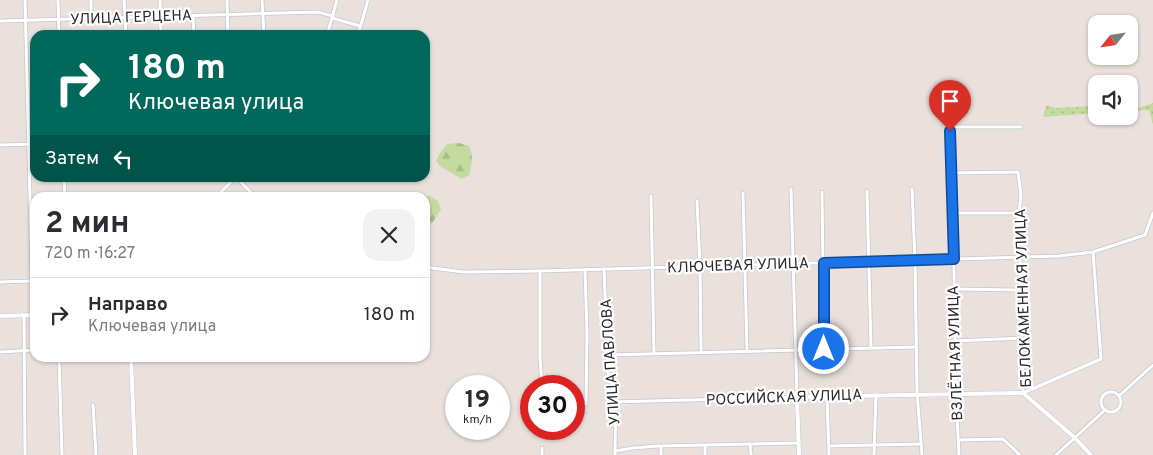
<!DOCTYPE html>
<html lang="ru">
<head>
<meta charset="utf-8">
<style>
	body { margin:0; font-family:Overpass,sans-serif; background:#f2f2f3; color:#2b2b33; height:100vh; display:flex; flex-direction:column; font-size:19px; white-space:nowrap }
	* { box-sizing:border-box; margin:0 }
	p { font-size:16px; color:#7c7c81 }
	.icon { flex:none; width:28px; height:28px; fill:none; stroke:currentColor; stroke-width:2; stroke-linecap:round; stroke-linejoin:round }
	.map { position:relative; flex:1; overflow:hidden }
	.panel { position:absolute; left:30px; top:192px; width:400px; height:170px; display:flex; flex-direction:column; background:#fff; border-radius:15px; box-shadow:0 1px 4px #0004 }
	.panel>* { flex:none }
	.banner { position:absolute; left:30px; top:30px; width:400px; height:152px; border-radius:15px; box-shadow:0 1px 4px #0004; background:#00695c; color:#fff; overflow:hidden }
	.needle { width:32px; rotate:240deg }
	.buttons { position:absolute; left:1088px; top:15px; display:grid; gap:10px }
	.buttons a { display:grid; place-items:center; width:50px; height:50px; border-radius:10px; background:#fff; box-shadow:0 1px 4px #0004; font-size:25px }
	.speed { position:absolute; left:445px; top:375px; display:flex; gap:10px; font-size:25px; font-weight:700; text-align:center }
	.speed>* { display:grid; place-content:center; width:65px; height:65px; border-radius:50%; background:#fff; box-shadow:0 1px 4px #0004; line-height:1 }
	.speed small { font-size:12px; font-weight:400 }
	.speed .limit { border:8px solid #d22; background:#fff; color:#111 }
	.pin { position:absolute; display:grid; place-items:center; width:42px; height:42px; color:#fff; margin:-51px -21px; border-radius:50% 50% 50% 0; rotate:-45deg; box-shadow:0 0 5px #0007 }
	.pin .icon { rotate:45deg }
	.me { position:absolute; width:55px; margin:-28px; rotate:0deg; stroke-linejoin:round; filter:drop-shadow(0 0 4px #0008) }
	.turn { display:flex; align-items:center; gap:18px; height:105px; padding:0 15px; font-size:22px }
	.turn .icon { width:65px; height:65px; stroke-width:2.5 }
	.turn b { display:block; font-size:35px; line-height:42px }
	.then { display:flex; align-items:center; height:48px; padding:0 15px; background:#0003; gap:10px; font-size:19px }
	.round { display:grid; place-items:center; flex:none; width:52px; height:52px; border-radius:15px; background:#f2f2f3 }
	.head { display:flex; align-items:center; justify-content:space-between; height:85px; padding:0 15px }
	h1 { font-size:30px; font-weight:700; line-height:38px }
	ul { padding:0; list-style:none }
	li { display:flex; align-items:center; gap:15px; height:75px; padding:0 15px; border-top:1px solid #e1e1e2 }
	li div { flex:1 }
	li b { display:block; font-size:19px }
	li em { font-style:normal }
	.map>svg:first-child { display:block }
	.grass { fill:url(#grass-dots) }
	.forest { fill:url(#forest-firs) }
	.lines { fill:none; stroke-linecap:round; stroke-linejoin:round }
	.minor-casing { stroke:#c2c8cf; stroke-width:4.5 }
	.tertiary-casing { stroke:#c2c8cf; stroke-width:5 }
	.minor { stroke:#fff; stroke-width:3 }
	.tertiary { stroke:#fff; stroke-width:4 }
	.route-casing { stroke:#114b97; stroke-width:12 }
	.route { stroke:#1a73e8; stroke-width:9 }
	.labels { text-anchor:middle; stroke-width:4.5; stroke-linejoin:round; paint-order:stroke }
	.street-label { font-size:15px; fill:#2a2a2a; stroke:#fff }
</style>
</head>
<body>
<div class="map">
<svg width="1153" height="455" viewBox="0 0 1153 455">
	<defs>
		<pattern id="grass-dots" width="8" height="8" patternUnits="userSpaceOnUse" patternTransform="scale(1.25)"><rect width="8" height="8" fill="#c4db9f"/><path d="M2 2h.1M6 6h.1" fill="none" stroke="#a9bc89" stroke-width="1.8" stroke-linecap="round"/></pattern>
		<pattern id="forest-firs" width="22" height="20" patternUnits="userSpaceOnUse" patternTransform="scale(1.25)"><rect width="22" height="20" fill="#c4db9f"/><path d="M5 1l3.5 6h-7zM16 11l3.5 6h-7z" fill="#a9bc89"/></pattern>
	</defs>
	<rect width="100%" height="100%" fill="#eae1dd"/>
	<g class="grass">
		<polygon points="1153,103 1153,124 1149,110 1129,111 1129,107 1138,108"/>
		<polygon points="1046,105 1056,108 1096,106 1096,113 1043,117"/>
	</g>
	<g class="forest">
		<path d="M459,143L469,146C474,157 472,164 469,175L462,179L441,167L436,161L440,153L447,144Z"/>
		<polygon points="430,196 438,201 441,209 433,222 425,231 425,198 421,197"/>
	</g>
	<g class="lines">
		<defs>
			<g id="minor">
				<polyline points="25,0 33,315"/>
				<polyline points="58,0 59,35"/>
				<polyline points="91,0 91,19"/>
				<polyline points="124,0 126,35"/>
				<polyline points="160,0 161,35"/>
				<polyline points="227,0 228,35"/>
				<polyline points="262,0 264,35"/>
				<polyline points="193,16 194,35"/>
				<polyline points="332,18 360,26"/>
				<polyline points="0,21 318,12 333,16"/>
				<polyline points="327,35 337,0"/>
				<polyline points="358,35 368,0"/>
				<polyline points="0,145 35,144"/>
				<polyline points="950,173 1018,172 1021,195 1019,213 1023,393 1101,359 1093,252"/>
				<polyline points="64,178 65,198"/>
				<polyline points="237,178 256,198"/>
				<polyline points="912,189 915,261 917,392 922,455"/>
				<polyline points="867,191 871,348"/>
				<polyline points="822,192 824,349"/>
				<polyline points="743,193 747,351"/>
				<polyline points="651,196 654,353"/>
				<polyline points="215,198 235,178"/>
				<polyline points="697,201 700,266 701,352"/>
				<polyline points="953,213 1019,213"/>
				<polyline points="425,267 463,272 540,271 1059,256 1093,252 1145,235 1153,213"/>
				<path d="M604,269L608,372C618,397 615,429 615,455"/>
				<polyline points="540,271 540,357 542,386"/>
				<polyline points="0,282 31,281"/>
				<polyline points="953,289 1021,290"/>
				<polyline points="24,316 25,455"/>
				<polyline points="954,341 1022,338"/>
				<polyline points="0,352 35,350"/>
				<polyline points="607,355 916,347"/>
				<polyline points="59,358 62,455"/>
				<circle cx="1111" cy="402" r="10"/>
				<polyline points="827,396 829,455"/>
				<polyline points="1119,396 1153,365"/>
				<polyline points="613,402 797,397 791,189"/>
				<polyline points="574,404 586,404 587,334 585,270"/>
				<polyline points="93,405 96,455"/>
				<polyline points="958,440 1003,439 1020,455"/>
				<polyline points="750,444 751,455"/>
				<polyline points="705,446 705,455"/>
				<polyline points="829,446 921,444"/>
				<polyline points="661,447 661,455"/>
				<polyline points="542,448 542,455"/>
				<polyline points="615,451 633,448 659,446 799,443"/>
				<polyline points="874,455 876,395"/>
				<polyline points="959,455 956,394 953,213 950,131 954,127 1021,127"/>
				<polyline points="1056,455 1105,410"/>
			</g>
			<g id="tertiary">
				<polyline points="0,316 35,315"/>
				<polyline points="131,358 135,455"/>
				<polyline points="799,455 797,397 1023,393 1074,437 1091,455"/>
			</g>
		</defs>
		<use href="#minor" class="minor-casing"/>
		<use href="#tertiary" class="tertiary-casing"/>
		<use href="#minor" class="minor"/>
		<use href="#tertiary" class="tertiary"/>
	</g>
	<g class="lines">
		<defs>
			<polyline id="route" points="824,349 824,263 954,259 950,131"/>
		</defs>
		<use href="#route" class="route-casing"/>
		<use href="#route" class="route"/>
	</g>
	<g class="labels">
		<g class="street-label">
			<text transform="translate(131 17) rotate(-2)" y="5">УЛИЦА ГЕРЦЕНА</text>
			<text transform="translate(738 265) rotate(-2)" y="5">КЛЮЧЕВАЯ УЛИЦА</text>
			<text transform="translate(1023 298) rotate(-92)" y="5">БЕЛОКАМЕННАЯ УЛИЦА</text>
			<text transform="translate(955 353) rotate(-92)" y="5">ВЗЛЁТНАЯ УЛИЦА</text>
			<text transform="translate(610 362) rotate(-94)" y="5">УЛИЦА ПАВЛОВА</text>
			<text transform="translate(784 397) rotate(-2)" y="5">РОССИЙСКАЯ УЛИЦА</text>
		</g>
	</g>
</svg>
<div class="buttons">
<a><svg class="needle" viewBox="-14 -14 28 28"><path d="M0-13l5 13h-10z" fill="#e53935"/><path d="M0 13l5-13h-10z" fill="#7c7c81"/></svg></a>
<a><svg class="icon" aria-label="sound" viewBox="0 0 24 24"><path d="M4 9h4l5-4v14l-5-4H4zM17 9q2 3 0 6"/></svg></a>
</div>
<div class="speed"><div>19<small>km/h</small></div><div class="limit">30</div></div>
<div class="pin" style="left:950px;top:131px;background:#d93025"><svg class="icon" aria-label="arrive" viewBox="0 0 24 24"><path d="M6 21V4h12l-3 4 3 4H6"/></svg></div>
<svg class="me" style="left:824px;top:349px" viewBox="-20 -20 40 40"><circle r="17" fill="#1a73e8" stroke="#fff" stroke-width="3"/><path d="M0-11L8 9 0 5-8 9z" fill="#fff"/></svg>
<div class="banner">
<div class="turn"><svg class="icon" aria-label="right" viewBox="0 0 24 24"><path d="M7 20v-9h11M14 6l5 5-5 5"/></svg><div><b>180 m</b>Ключевая улица</div></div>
<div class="then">Затем<svg class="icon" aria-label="left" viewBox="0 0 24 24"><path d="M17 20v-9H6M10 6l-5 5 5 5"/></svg></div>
</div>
<section class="panel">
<div class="head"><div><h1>2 мин</h1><p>720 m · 16:27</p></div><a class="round"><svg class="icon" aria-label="close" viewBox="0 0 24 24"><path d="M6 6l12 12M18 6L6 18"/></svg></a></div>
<ul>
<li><svg class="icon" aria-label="right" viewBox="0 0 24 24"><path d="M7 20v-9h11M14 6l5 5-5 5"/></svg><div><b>Направо</b><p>Ключевая улица</p></div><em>180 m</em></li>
</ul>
</section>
</div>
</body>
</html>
